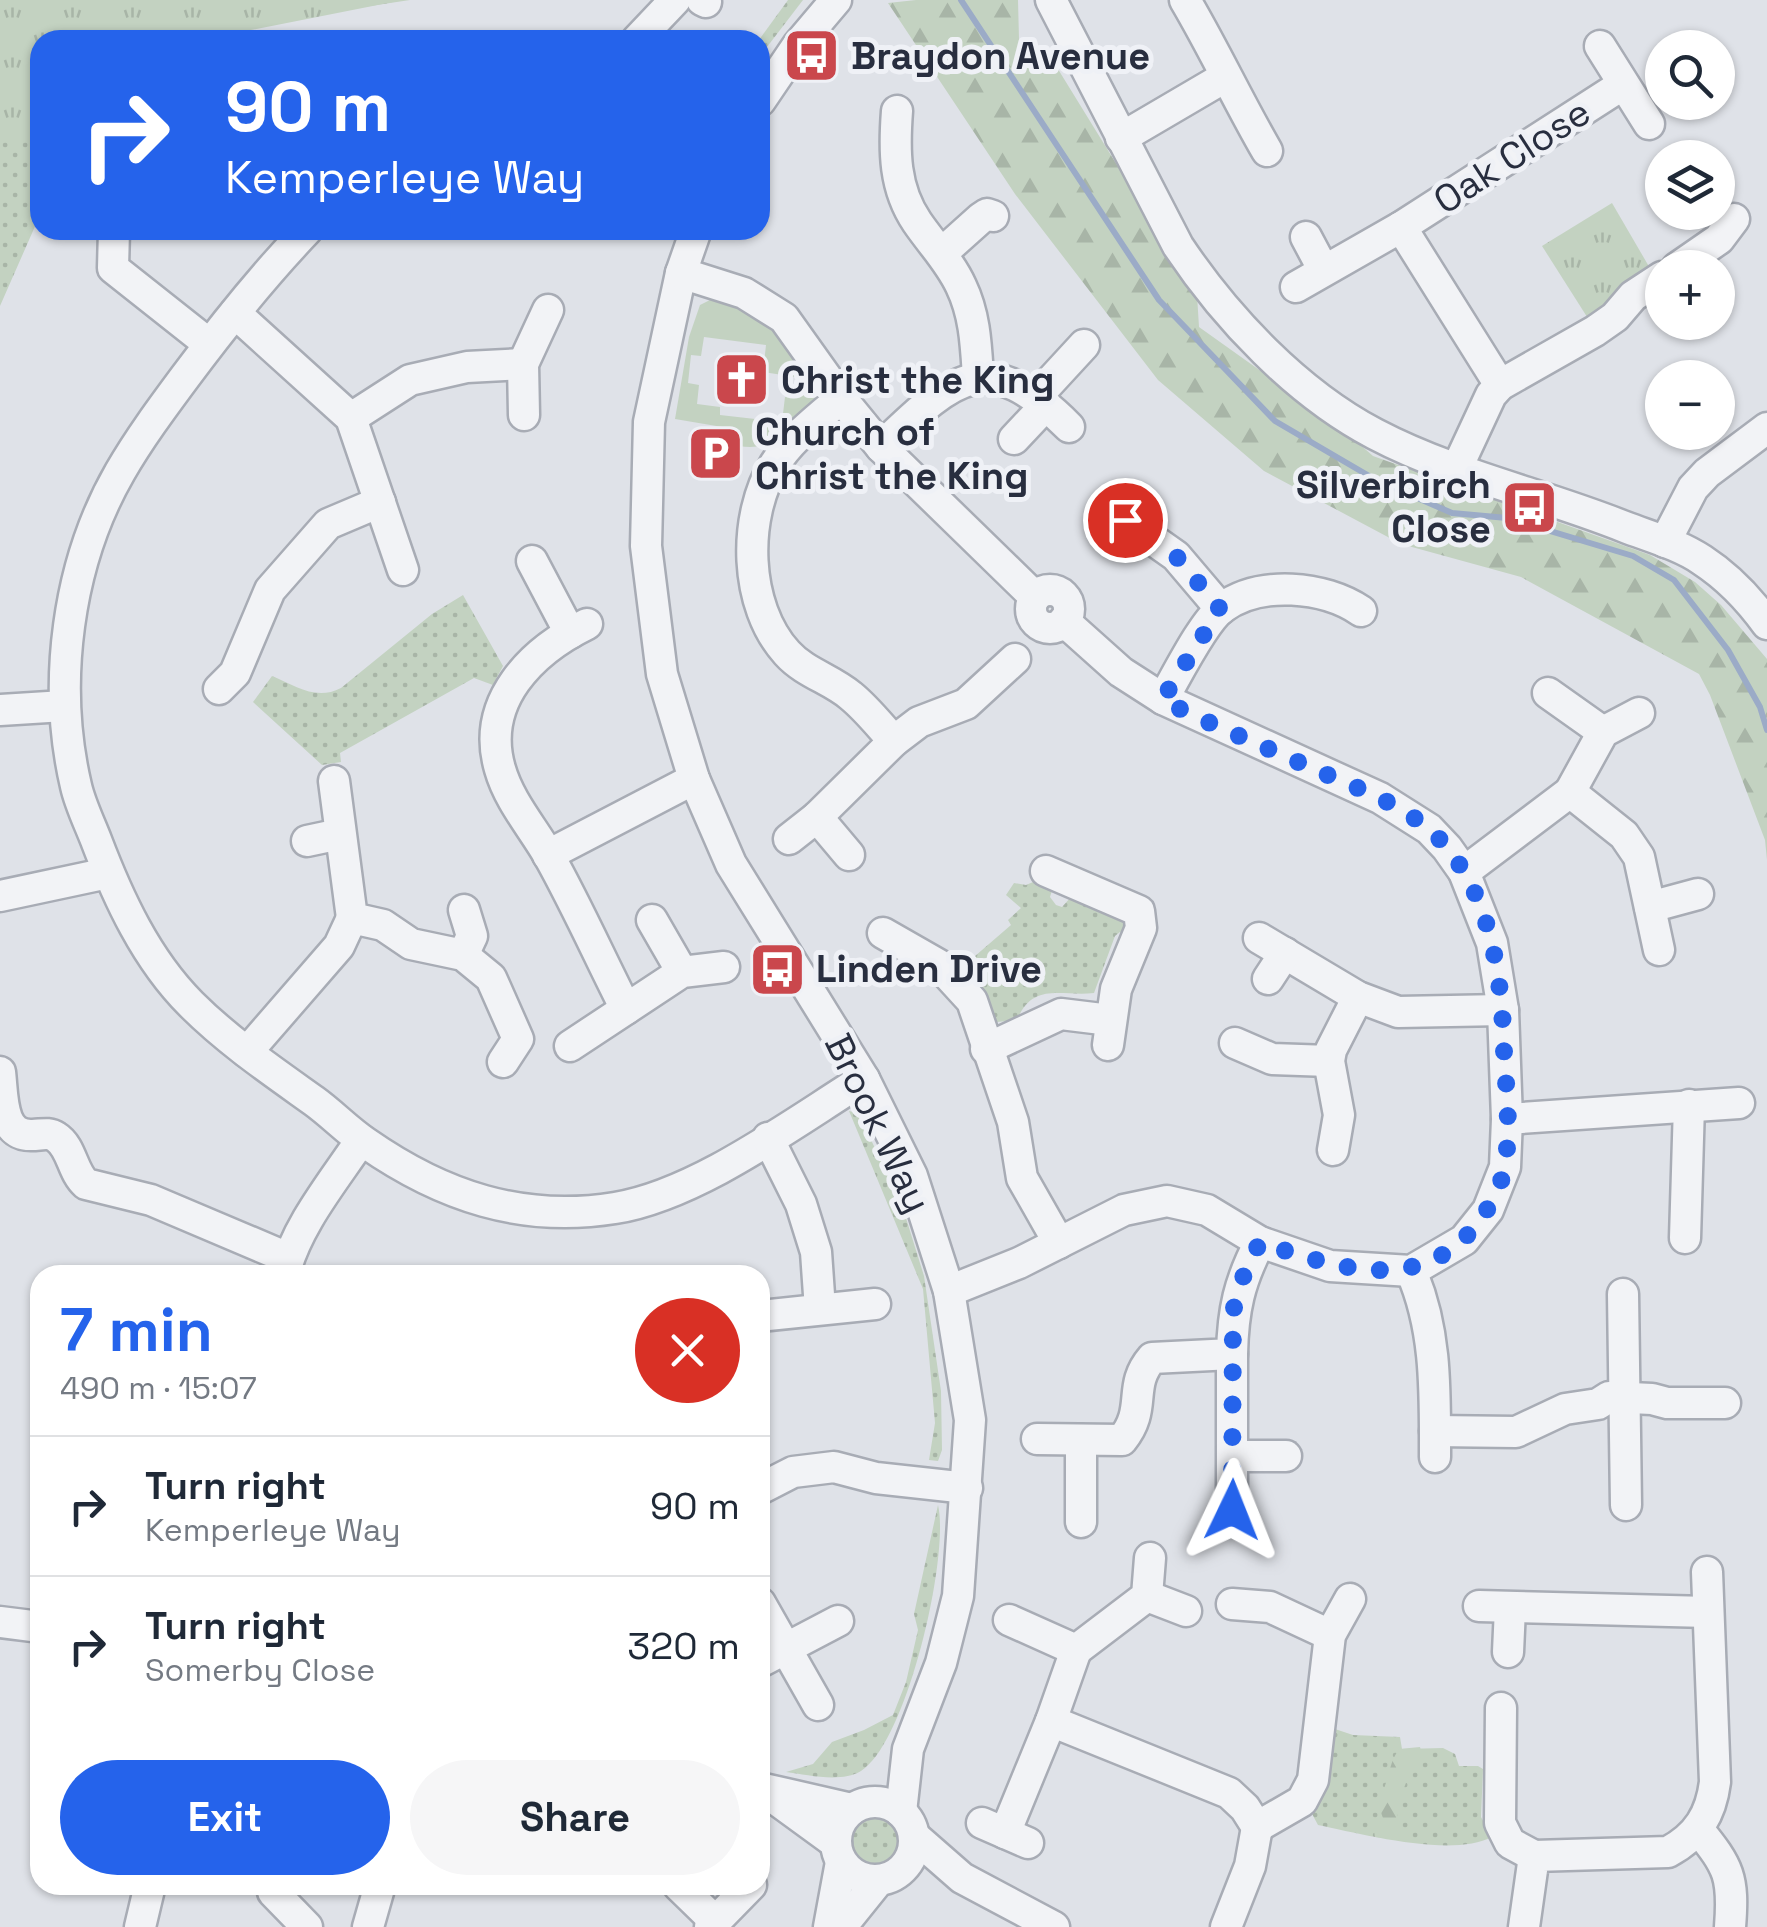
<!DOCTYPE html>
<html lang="en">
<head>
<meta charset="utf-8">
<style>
	body { margin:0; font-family:"Space Grotesk",sans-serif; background:#f6f6f7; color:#1f2937; height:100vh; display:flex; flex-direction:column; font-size:38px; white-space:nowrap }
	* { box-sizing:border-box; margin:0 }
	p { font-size:32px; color:#747a83 }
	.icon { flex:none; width:55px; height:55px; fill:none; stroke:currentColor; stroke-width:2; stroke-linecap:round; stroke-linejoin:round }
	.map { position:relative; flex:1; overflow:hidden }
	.details { position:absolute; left:30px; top:1265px; width:740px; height:630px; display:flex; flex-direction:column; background:#fff; border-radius:30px; box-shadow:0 2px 8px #0004 }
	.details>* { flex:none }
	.top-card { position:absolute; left:30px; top:30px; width:740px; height:210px; border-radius:30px; box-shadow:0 2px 8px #0004; background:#2563eb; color:#fff; overflow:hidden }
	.controls { position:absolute; left:1645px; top:30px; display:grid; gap:20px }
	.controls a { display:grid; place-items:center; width:90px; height:90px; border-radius:50%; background:#fff; box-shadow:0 2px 8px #0004; font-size:50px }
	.pin { position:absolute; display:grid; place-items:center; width:85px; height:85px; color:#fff; margin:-42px; border:5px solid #fff; border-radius:50%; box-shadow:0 2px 10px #0007 }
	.me { position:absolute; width:110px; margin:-55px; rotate:2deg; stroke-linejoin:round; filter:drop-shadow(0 0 8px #0008) }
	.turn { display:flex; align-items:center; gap:35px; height:210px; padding:0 30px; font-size:45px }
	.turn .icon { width:130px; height:130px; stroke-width:2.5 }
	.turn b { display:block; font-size:70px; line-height:85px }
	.round { display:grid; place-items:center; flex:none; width:105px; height:105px; border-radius:52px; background:#f6f6f7 }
	.overview { display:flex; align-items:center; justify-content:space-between; height:170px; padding:0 30px }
	h1 { font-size:60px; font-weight:600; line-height:75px; color:#2563eb }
	.primary-button { display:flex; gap:20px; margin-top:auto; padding:20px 30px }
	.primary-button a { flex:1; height:115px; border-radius:60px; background:#2563eb; color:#fff; font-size:40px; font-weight:600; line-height:115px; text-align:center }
	.primary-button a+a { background:#f6f6f7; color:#1f2937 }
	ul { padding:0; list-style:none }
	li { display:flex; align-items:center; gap:30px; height:140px; padding:0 30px; border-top:2px solid #e0e1e3 }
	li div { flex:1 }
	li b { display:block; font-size:38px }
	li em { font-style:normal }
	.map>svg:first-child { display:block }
	.grass { fill:url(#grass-dots) }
	.forest { fill:url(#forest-firs) }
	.park { fill:url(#park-tufts) }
	.garden { fill:#c3d2c1; fill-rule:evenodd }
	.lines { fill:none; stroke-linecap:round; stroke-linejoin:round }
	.stream { stroke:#9babc7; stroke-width:6 }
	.minor-casing { stroke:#a8acb5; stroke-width:35 }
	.minor { stroke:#f2f3f6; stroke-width:30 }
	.route { stroke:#2563eb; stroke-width:18; stroke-dasharray:0 32.4 }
	.labels { text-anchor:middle; stroke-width:10; stroke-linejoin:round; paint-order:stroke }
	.poi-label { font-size:38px; font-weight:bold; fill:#282e3f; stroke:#eff1f6; text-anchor:start }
	.street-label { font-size:38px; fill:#282e3f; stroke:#eff1f6 }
</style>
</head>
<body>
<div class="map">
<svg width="1767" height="1927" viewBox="0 0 1767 1927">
	<defs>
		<pattern id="grass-dots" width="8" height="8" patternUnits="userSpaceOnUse" patternTransform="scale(2.5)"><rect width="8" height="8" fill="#c3d2c1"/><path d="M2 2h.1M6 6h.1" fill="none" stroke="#a8b5a7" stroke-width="1.8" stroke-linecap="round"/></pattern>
		<pattern id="forest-firs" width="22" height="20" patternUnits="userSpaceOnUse" patternTransform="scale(2.5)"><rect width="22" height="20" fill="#c3d2c1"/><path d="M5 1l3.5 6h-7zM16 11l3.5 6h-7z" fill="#a8b5a7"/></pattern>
		<pattern id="park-tufts" width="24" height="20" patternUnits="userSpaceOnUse" patternTransform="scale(2.5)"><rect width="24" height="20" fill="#c3d2c1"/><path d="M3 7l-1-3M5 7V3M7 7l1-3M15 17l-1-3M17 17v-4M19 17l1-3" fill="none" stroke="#a8b5a7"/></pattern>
	</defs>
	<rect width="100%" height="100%" fill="#dfe2e8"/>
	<g class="grass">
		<polygon points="0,0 410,0 244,25 40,40 40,215 0,306"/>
		<polygon points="788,0 803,0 760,56 759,40"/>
		<path d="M463,595L503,666L493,685L474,678L340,753L341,762L322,765L253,702L272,676C296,686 316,701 341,688L432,614Z"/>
		<path d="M1045,877L1053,887L1050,897L1056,905L1062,907L1071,897L1127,918L1131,931L1120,932L1115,936L1094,993C1062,997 1033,981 1017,1020L997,1022L960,969L1011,925L1008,920L1021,908L1006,895L1014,883L1026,885Z"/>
		<polygon points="849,1111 858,1113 901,1202 924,1276 941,1391 942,1450 938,1461 929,1460 935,1423 923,1289"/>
		<path d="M938,1505C950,1555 907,1743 861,1771C841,1783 808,1775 786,1772L813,1764L832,1742L864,1730L893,1715L906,1682L918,1630L914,1614Z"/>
		<path d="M1335,1729L1353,1735L1400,1737L1402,1749L1443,1748L1455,1754L1459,1766H1478L1483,1769L1481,1817L1492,1837C1452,1858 1362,1834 1318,1825L1311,1812L1327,1730Z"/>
		<circle cx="875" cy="1843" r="29"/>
	</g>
	<g class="forest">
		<polygon points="916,0 1018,0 1019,39 1034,56 1053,61 1197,295 1199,327 1341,428 1373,456 1650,555 1695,582 1721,605 1767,659 1767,860 1765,840 1710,695 1699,674 1521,577 1401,544 1264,471 1158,380 1015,194 888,3"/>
		<path d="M1420,1747L1423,1757C1404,1776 1399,1801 1396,1828L1404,1835L1403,1840L1375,1837L1374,1831L1383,1818C1376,1801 1383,1795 1387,1779C1391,1767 1391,1761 1399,1749Z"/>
	</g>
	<g class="park">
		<polygon points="0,0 403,0 246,31 229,40 40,40 40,138 0,138"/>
		<polygon points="1612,203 1651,270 1589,320 1542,246"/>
	</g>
	<path class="garden" d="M716,297C778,319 787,342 822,394C806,427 777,452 739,446L740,430L675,419L689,337L700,305ZM704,337L766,345L763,372L796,377L793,397H785L782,422L720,415V407L697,404L699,385L688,383L691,355L701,356Z"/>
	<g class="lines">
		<polyline class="stream" points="961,0 1159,300 1275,421 1376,480 1452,513 1507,518 1633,556 1674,580 1728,650 1760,707 1767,730"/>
		<defs>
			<g id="minor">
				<polyline points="702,0 706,2"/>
				<path d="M1051,0L1178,246C1226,318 1297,393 1375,434C1453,475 1543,494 1625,527C1651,537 1680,545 1702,560C1728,577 1749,599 1767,624"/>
				<path d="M1185,0C1214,49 1238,101 1267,151"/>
				<polyline points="637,40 675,0"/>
				<polyline points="1600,46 1649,124"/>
				<polyline points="760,101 798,45 836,0"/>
				<path d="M897,111C894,151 894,188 917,222C932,244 950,262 961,286C975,315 976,345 978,377"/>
				<polyline points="1121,138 1225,77"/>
				<polyline points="1401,227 1500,385"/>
				<polyline points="114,230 113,268 209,344"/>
				<path d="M307,230C263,276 223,326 185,377C162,408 139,439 120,472C67,564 52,684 76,786C80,804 89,822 96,840C118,898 146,959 191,1004C228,1041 272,1071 314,1101C332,1114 348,1131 366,1143C442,1196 522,1223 615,1208C697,1195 793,1123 864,1079"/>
				<polyline points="696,230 681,273 649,422 646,546 662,674 694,779 731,864 864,1079 912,1176 949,1291 970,1420 958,1596 941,1663 908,1749 901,1812"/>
				<polyline points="1306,237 1323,269"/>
				<polyline points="942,253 981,218 987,214 993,216"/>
				<polyline points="1677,268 1719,239 1734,219"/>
				<polyline points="681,273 744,293 784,318 841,398 881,447 1035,597"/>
				<polyline points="1296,287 1401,227 1622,85"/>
				<polyline points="235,313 351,418 403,570"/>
				<polyline points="1037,396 1084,345"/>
				<path d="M841,398C819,418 791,438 775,464C742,517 744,606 787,653C805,673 831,679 851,696C867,709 880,726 894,741"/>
				<polyline points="524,415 523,364 548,310"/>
				<polyline points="351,418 410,380 467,367 523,364"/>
				<polyline points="1014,439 1046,405"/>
				<path d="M881,447C954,377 986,344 1069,427"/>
				<polyline points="1457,468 1491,395 1500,385 1595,331 1615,317 1633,296 1662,277"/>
				<polyline points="1125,520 1176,556 1221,609"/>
				<polyline points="1665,542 1693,488 1707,473 1767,428"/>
				<polyline points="532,561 570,633"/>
				<circle cx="1050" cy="609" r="19"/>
				<path d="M587,624C532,651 480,701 500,769C509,801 533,828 549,856C577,906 600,958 626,1009"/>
				<polyline points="219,689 235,673 270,590 328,524 380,502"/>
				<polyline points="1548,693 1603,732"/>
				<path d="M1163,699C1176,677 1203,622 1222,608C1260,580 1324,586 1361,611"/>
				<polyline points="0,710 64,706"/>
				<polyline points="334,781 352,918 383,925 411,944 463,955 491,978 518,1039 503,1062"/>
				<polyline points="1570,792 1603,732 1639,713"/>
				<polyline points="817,817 849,855"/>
				<polyline points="789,839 817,817 894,741 919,722 966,704 1015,659"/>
				<polyline points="307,841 340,834"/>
				<polyline points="548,855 694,779"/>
				<polyline points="1046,871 1139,911 1141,928 1116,989 1108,1045"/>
				<polyline points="1464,872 1570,792 1624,835 1639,857 1659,950"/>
				<polyline points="0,896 108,873"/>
				<polyline points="1650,907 1698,894"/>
				<polyline points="652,920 682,972"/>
				<polyline points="883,933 939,965 972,1001 1013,1122 1022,1178 1059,1243"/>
				<polyline points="1259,938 1358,997 1398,1012 1503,1010"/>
				<polyline points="463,955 472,936 464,910"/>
				<polyline points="1268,979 1285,953"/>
				<polyline points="1235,1043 1272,1059 1329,1061"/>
				<polyline points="570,1046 682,972 724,967"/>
				<polyline points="986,1049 1061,1014 1110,1020"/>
				<polyline points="247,1052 339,946 352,918"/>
				<path d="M0,1072C3,1096 0,1136 32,1135C41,1135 49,1132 56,1137C72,1147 72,1172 86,1184L151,1200L288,1258"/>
				<polyline points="1507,1119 1739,1103"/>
				<polyline points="768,1138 801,1204 816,1252 820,1309"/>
				<polyline points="1333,1150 1339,1115 1329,1061 1331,1050 1358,997"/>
				<polyline points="1685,1238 1689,1105"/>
				<path d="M1411,1271C1437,1330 1435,1393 1435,1457"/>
				<path d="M284,1275C296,1226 333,1182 361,1140"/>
				<polyline points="949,1291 1019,1263 1124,1210 1167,1201 1207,1210 1260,1242 1330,1266 1411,1271 1464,1240 1488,1210 1505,1167 1507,1119 1503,1010 1492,943 1464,872 1447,848 1429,829 1380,798 1163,699 1121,672 1064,621"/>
				<polyline points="1623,1294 1626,1505"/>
				<polyline points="760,1316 875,1304"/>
				<polyline points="1232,1354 1232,1510"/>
				<polyline points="1435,1431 1516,1432 1565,1409 1598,1404 1609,1397 1652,1399 1667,1403 1725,1403"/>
				<path d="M1037,1439L1122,1440C1148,1408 1127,1387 1152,1358L1232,1354C1233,1310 1239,1282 1260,1242"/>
				<polyline points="1081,1440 1081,1522"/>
				<polyline points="1234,1456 1286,1456"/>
				<polyline points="760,1489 793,1472 834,1467 876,1478 967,1488"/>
				<polyline points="1147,1596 1186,1611"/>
				<polyline points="760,1603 818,1705"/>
				<polyline points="1232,1604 1270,1607 1330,1635"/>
				<polyline points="1479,1606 1708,1612"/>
				<polyline points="1009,1620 1076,1650 1147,1596 1150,1558"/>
				<polyline points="0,1622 40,1627"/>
				<polyline points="1508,1652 1510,1608"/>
				<polyline points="760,1662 838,1621"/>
				<polyline points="1501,1708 1500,1823 1510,1843 1534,1856"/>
				<polyline points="1051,1721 1229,1793 1245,1808 1257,1827 1302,1801 1313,1780 1330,1635 1350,1599"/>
				<polyline points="760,1788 852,1809"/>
				<polyline points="770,1795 836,1843"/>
				<circle cx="875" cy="1841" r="39"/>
				<polyline points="982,1823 1028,1843"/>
				<path d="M1698,1829C1729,1867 1734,1877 1730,1927"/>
				<polyline points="1005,1833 1051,1721 1076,1650"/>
				<polyline points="914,1836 962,1878 1054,1927"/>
				<polyline points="272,1885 273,1892 307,1927"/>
				<polyline points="679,1886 715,1921"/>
				<polyline points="140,1927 150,1885"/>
				<polyline points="368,1927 380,1885"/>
				<polyline points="710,1927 751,1885"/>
				<polyline points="829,1927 841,1862"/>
				<polyline points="841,1927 878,1881"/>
				<polyline points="1226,1927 1250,1866 1257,1827"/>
				<path d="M1524,1927L1534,1856L1668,1852C1698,1836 1711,1814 1715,1782L1707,1572"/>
			</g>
		</defs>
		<use href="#minor" class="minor-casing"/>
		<use href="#minor" class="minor"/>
	</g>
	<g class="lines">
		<path class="route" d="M1125,520L1176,556L1220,609L1162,700C1212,725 1263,746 1314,769C1361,790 1416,808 1449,850C1493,906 1502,982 1504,1051C1506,1088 1511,1128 1505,1165C1502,1186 1489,1209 1476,1225C1420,1297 1332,1267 1260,1242L1245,1271L1233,1311L1232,1510"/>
	</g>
	<defs>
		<symbol id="bus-square" viewBox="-11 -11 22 22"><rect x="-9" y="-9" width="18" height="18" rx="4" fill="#ca474c" stroke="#eff1f6"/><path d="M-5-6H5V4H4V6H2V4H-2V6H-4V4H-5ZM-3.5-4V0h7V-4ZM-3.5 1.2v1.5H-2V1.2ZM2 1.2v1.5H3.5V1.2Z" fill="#fff"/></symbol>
		<symbol id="church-square" viewBox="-11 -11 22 22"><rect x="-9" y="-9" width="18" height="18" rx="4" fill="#ca474c" stroke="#eff1f6"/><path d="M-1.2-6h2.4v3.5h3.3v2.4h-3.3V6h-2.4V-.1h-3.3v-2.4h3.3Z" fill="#fff"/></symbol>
		<symbol id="parking-square" viewBox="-11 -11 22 22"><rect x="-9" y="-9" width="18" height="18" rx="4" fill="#ca474c" stroke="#eff1f6"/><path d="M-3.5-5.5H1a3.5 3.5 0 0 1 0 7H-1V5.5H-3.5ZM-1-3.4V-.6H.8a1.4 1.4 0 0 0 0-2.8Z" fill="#fff"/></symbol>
	</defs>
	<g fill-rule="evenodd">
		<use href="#bus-square" x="780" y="24" width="63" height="63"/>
		<use href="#church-square" x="710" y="348" width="63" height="63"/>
		<use href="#parking-square" x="684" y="422" width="63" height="63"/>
		<use href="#bus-square" x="1498" y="476" width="63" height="63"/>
		<use href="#bus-square" x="746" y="938" width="63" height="63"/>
	</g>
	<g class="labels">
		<g class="poi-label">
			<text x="851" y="69">Braydon Avenue</text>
			<text x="781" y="393">Christ the King</text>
			<text x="755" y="445">Church of<tspan x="755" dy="44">Christ the King</tspan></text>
			<text x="1491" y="498" text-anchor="end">Silverbirch<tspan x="1491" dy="44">Close</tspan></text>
			<text x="816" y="982">Linden Drive</text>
		</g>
		<g class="street-label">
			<text transform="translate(1512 156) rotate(-33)" y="13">Oak Close</text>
			<text transform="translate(878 1123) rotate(64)" y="13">Brook Way</text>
		</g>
	</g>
</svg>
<div class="controls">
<a><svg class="icon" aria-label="search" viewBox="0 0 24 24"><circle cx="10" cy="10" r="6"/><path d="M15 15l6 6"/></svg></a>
<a><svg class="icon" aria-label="layers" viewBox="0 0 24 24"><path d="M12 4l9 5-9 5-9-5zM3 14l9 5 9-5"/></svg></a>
<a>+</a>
<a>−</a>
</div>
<div class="pin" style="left:1125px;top:520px;background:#d93025"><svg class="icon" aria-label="arrive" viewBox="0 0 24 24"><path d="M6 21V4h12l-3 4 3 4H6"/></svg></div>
<svg class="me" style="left:1232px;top:1510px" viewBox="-20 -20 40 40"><path d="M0-17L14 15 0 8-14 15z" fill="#2563eb" stroke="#fff" stroke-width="4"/></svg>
<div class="top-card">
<div class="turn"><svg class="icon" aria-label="right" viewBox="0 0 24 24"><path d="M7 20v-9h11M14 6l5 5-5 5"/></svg><div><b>90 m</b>Kemperleye Way</div></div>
</div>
<section class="details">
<div class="overview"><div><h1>7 min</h1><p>490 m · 15:07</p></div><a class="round" style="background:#d93025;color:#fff"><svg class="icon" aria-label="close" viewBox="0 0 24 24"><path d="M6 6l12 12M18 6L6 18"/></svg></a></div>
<ul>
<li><svg class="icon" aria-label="right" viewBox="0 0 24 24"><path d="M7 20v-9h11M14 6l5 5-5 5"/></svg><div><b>Turn right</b><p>Kemperleye Way</p></div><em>90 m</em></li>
<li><svg class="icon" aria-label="right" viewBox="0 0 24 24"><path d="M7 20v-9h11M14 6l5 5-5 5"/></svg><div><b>Turn right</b><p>Somerby Close</p></div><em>320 m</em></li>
</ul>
<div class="primary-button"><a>Exit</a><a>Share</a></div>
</section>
</div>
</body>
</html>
